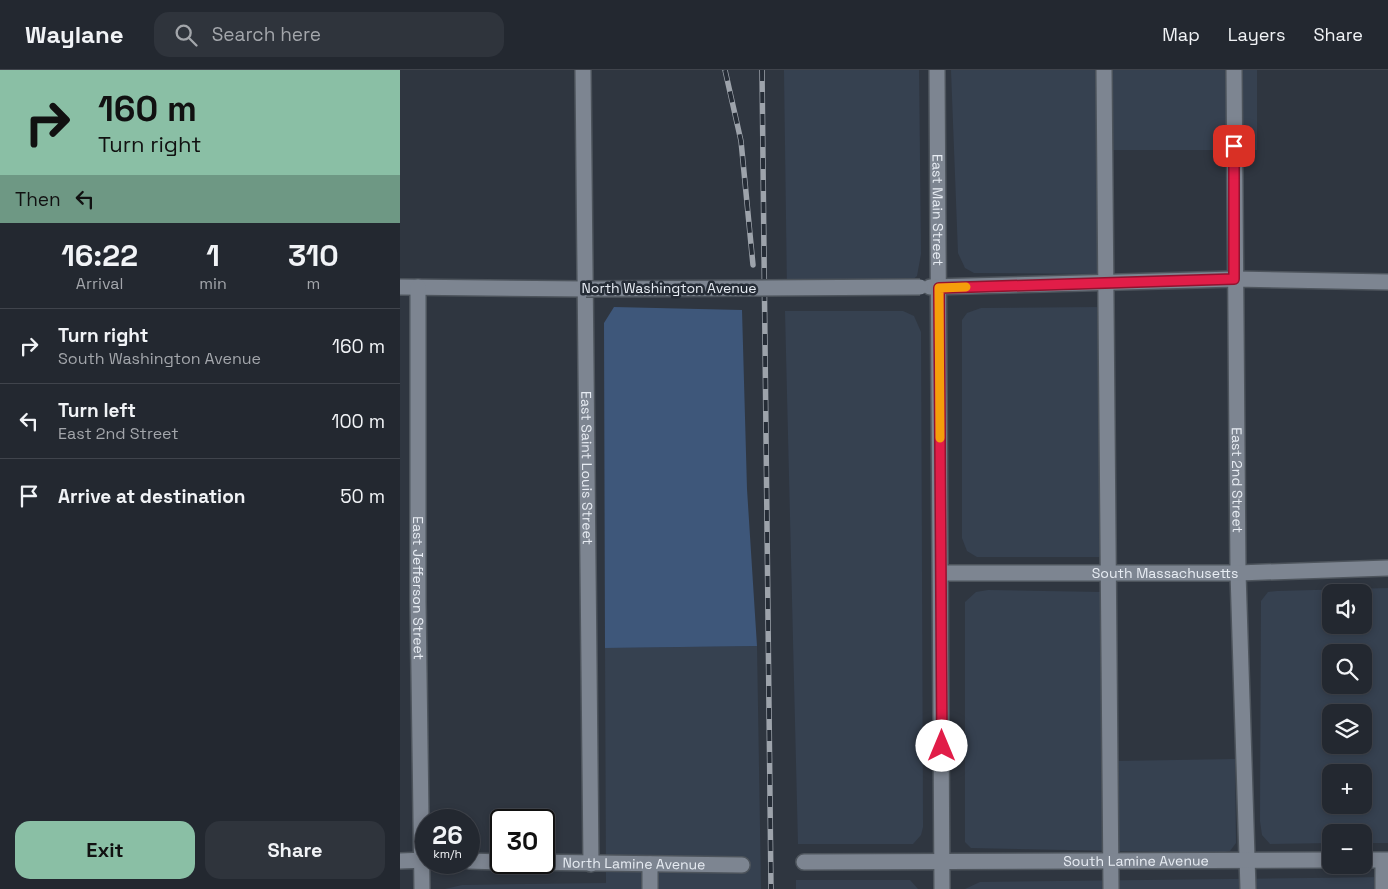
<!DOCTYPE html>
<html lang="en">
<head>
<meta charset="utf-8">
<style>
	body { margin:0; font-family:"Space Grotesk",sans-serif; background:#2f343c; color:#f1f3f6; height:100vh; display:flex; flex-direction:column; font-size:19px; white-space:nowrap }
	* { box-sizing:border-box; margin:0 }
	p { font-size:16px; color:#a3a6ab }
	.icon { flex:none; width:28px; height:28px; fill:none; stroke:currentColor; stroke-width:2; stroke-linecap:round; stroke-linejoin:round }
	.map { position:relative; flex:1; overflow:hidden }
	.panel { display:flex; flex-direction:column; background:#232830; width:400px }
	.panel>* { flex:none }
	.guide { background:#8abfa5; color:#111; overflow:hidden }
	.buttons { position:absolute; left:922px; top:514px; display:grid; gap:10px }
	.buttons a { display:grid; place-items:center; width:50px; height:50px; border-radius:10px; background:#232830; box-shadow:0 2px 8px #0003,0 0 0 1px #40444c; font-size:25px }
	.speed { position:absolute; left:15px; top:739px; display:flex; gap:10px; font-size:25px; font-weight:700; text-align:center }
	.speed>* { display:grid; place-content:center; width:65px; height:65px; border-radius:50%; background:#232830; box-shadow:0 2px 8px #0003,0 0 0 1px #40444c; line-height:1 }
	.speed small { font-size:12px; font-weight:400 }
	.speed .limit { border:2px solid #111; border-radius:8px; background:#fff; color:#111 }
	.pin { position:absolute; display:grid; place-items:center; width:42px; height:42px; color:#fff; margin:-21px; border-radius:10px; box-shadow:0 2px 8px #0006 }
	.me { position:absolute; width:55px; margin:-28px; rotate:0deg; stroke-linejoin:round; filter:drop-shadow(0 0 4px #0008) }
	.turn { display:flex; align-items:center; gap:18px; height:105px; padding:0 15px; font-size:22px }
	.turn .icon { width:65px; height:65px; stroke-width:2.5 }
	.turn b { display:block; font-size:35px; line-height:42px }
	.then { display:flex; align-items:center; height:48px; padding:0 15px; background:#0003; gap:10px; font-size:19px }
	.eta { display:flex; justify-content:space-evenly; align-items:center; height:85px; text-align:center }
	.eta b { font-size:30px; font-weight:700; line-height:35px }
	.button { display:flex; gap:10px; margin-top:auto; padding:10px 15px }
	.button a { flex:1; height:58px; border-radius:15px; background:#8abfa5; color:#111; font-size:20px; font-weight:700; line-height:58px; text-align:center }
	.button a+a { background:#2f343c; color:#f1f3f6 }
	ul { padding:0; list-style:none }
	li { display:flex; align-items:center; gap:15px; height:75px; padding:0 15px; border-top:1px solid #40444c }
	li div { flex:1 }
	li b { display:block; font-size:19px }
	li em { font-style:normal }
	header { display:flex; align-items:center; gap:30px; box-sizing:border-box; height:70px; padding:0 25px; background:#232830; border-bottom:1px solid #40444c }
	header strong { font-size:24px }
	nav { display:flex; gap:28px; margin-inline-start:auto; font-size:18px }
	.search { width:350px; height:45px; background:#2f343c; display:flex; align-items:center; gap:12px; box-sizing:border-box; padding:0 18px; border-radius:15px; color:#a3a6ab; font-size:19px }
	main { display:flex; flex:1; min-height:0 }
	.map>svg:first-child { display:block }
	.built { fill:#364150; fill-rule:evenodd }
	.green { fill:#3e577a }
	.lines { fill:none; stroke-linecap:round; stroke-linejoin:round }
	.minor-casing { stroke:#4d545c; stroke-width:18 }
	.minor { stroke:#7d8591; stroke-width:15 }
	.rail-casing { stroke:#9da3ab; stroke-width:5.5 }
	.rail { stroke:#252c36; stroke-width:4; stroke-dasharray:11; stroke-linecap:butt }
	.minor-bridge-casing { stroke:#4d545c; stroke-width:18; stroke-linecap:butt }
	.minor-bridge { stroke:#7d8591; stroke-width:15 }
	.route-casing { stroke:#92132f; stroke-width:12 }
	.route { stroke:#e11d48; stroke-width:9 }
	.slow { stroke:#f59e0b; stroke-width:9 }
	.labels { text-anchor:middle; stroke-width:5; stroke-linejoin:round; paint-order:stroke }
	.street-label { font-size:14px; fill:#e7ecf3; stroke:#252c36 }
</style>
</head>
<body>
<header>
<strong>Waylane</strong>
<div class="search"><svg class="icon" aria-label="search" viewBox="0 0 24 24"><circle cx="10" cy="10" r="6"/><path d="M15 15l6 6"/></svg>Search here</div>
<nav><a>Map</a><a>Layers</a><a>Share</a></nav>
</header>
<main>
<section class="panel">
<div class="guide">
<div class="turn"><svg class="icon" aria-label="right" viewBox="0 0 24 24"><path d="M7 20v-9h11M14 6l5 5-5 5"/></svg><div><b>160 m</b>Turn right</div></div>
<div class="then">Then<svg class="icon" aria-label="left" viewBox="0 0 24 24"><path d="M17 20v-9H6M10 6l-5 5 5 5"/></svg></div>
</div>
<div class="eta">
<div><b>16:22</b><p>Arrival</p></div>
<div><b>1</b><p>min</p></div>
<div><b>310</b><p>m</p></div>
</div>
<ul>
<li><svg class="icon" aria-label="right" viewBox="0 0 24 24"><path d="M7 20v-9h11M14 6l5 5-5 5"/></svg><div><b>Turn right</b><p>South Washington Avenue</p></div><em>160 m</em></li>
<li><svg class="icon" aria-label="left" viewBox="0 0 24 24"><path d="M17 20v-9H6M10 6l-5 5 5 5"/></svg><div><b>Turn left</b><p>East 2nd Street</p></div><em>100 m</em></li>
<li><svg class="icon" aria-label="arrive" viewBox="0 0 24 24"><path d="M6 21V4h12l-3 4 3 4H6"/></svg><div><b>Arrive at destination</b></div><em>50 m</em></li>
</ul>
<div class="button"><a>Exit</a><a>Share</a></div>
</section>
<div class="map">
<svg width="988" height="819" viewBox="0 0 988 819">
	<rect width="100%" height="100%" fill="#2f3640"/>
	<g class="built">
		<polygon points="384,0 519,0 521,184 517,206 503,218 387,220"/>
		<polygon points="551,0 697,0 699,204 574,203 565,198 558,183"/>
		<rect x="712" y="0" width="145" height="80"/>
		<polygon points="702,237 702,487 577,487 567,481 562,468 562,250 567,243 581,238"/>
		<polygon points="385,241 503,241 514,246 521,262 523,757 521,765 513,774 398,774"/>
		<path d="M988,518V773H964V762H931V773L870,774L862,765L860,751L861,531L868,522L877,521ZM964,522V555H931V522ZM964,582V615H931V582ZM964,642V675H931V642ZM964,702V735H931V702Z"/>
		<polygon points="588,520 702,522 717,691 835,689 836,773 830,781 820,783 571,778 565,772 565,532 576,522"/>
		<polygon points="357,576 361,819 45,819 62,815 206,813 205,578"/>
		<polygon points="988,807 988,819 565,819 580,812"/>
		<polygon points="396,810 510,810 518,819 396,819"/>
	</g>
	<polygon class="green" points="214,237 342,240 347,419 357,576 205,578 204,253"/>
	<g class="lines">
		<defs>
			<g id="minor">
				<path id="s1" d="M183,0L191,794"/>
				<path id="s2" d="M537,0L542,819"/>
				<polyline points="704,0 711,819"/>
				<path id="s3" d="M834,0L838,503L848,819"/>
				<polyline points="0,217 186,219"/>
				<path id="s4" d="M18,217V531L22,819"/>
				<polyline points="530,217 835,209 988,212"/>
				<path id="s5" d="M541,503H838L988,498"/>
				<polyline points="964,790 988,790"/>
				<polyline points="0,791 26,790"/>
				<polyline points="69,791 101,792"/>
				<path id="s6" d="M126,792L342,795"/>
				<path id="s7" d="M404,792L931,790"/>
				<polyline points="250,794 250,819"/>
				<polyline points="983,819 983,791"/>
			</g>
		</defs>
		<use href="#minor" class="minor-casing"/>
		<use href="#minor" class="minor"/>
		<defs>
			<g id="rail">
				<polyline points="325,0 341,71 353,195"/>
				<polyline points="362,0 371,819"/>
			</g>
		</defs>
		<use href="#rail" class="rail-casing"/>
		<use href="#rail" class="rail"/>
		<defs>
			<polyline id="minor-bridge" points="186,219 520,217"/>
		</defs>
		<use href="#minor-bridge" class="minor-bridge-casing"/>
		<use href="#minor-bridge" class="minor-bridge"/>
	</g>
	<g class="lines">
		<defs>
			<polyline id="route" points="542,676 539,218 834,209 834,76"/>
		</defs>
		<use href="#route" class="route-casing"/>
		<use href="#route" class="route"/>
		<polyline class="slow" points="540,368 539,218 566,217"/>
	</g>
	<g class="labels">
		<g class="street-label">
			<text dy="5" stroke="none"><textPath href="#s2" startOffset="140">East Main Street</textPath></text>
			<text x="269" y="223">North Washington Avenue</text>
			<text dy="5" stroke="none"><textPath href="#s1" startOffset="398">East Saint Louis Street</textPath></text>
			<text dy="5" stroke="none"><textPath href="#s3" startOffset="410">East 2nd Street</textPath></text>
			<text dy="5" stroke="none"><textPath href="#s5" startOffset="224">South Massachusetts</textPath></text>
			<text dy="5" stroke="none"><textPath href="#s4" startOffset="301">East Jefferson Street</textPath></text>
			<text dy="5" stroke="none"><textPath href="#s7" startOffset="332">South Lamine Avenue</textPath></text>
			<text dy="5" stroke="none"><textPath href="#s6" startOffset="108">North Lamine Avenue</textPath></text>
		</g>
	</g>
</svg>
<div class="buttons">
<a><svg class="icon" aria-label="sound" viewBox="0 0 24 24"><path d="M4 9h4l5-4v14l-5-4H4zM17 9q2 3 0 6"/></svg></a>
<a><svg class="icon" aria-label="search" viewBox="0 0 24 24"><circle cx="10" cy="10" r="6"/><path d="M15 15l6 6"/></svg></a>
<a><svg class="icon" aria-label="layers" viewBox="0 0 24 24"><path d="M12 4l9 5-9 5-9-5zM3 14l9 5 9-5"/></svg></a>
<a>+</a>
<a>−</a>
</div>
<div class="speed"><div>26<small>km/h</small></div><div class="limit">30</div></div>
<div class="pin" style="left:834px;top:76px;background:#d93025"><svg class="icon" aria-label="arrive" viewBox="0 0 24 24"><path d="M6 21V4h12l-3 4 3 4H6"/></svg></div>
<svg class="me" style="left:542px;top:676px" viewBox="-20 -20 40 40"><circle r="19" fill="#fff"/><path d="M0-13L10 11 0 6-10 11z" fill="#e11d48"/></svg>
</div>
</main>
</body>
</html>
